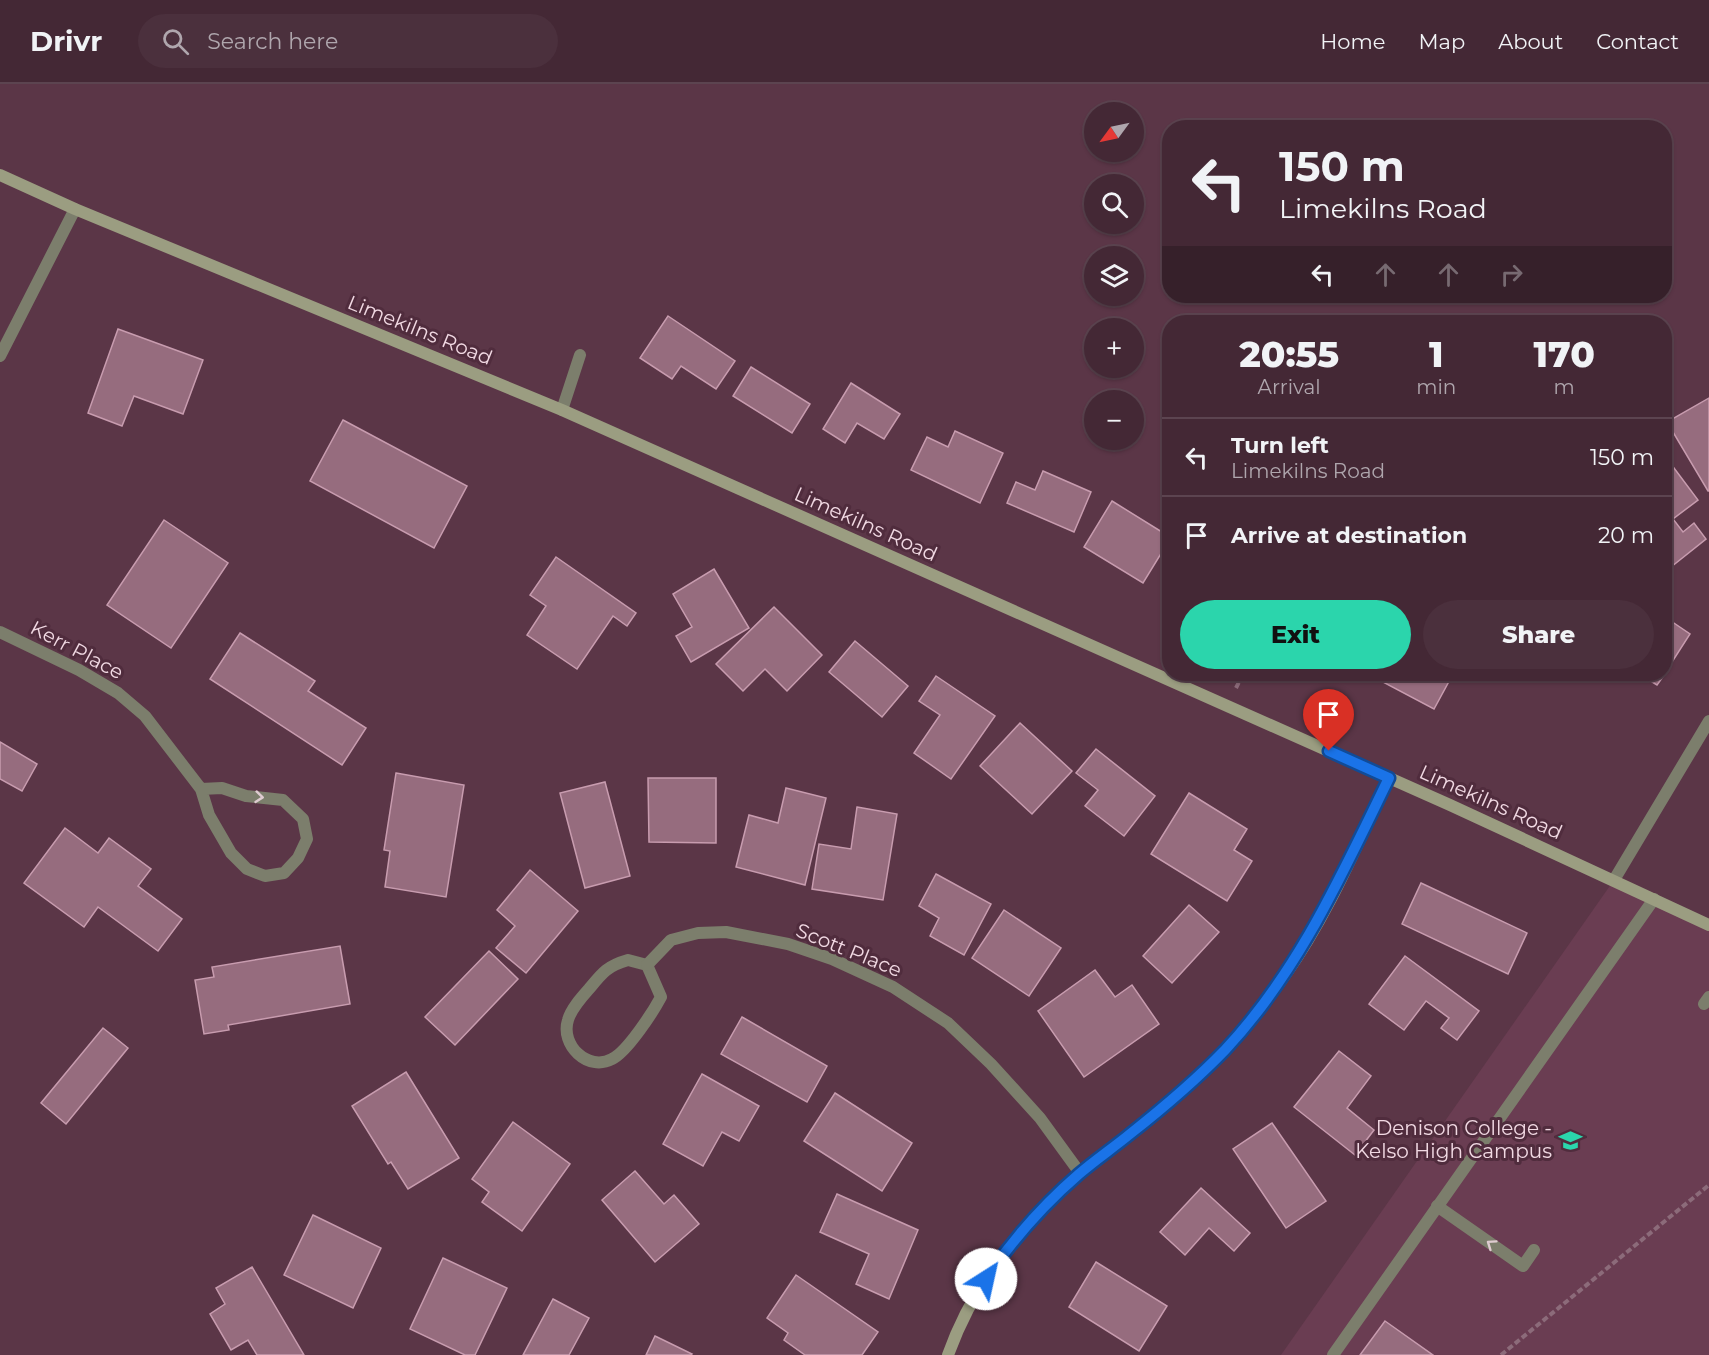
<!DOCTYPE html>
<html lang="en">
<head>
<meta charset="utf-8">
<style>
	body { margin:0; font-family:Montserrat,sans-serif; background:#4b303d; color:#f1f3f6; height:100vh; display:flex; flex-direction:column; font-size:22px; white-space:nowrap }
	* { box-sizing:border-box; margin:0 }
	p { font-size:20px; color:#afa6ad }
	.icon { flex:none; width:33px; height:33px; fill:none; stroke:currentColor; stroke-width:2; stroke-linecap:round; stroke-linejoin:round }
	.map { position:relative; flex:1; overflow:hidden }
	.details { position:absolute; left:1162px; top:231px; width:510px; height:366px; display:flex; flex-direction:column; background:#442835; border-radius:24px; box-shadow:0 2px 4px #0004,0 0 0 2px #5c4450 }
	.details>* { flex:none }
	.guide { position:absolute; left:1162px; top:36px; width:510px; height:183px; border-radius:24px; box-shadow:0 2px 4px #0004,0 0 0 2px #5c4450; background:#442835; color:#f1f3f6; overflow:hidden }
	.needle { width:39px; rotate:237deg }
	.fabs { position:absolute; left:1084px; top:18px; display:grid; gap:12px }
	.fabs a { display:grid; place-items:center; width:60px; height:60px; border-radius:50%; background:#442835; box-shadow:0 2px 4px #0004,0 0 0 2px #5c4450; font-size:30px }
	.pin { position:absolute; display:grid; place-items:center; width:51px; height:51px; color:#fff; margin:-62px -26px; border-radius:50% 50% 50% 0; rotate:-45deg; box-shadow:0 0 6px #0007 }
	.pin .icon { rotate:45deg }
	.me { position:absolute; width:66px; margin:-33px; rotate:35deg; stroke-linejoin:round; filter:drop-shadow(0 0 4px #0008) }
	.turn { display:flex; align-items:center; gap:21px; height:126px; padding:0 18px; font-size:27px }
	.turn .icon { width:78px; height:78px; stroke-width:2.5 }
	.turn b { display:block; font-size:42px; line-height:51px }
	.lanes { display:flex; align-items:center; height:57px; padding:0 18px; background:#0003; justify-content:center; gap:30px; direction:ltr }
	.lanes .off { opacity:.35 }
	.eta { display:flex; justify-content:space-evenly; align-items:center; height:102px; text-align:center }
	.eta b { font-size:36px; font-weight:800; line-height:42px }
	.primary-button { display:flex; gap:12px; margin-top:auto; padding:12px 18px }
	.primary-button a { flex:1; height:69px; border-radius:36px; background:#2bd5ac; color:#111; font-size:24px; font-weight:800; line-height:69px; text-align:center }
	.primary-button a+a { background:#4b303d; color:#f1f3f6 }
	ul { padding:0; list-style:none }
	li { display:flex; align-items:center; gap:18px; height:78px; padding:0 18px; border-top:2px solid #5c4450 }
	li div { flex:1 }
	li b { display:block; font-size:22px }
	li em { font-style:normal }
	header { display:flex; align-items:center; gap:36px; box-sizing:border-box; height:84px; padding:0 30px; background:#442835; border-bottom:2px solid #5c4450 }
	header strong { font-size:28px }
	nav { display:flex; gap:33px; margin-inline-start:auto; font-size:21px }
	.search { width:420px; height:54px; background:#4b303d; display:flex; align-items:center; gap:15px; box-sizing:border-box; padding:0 21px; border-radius:33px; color:#afa6ad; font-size:22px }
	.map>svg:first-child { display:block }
	.built { fill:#6a3d52 }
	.building { fill:#966c7e; stroke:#c89caf; stroke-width:1.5 }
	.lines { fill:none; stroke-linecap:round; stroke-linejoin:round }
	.path { stroke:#8c6b7a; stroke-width:4; stroke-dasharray:6 3; stroke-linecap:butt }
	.lane { stroke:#7c7e6c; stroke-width:12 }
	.street { stroke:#7c7e6c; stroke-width:12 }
	.secondary { stroke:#9b9d81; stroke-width:12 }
	.oneway { stroke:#dfcbd1 }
	.route-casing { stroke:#114b97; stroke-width:15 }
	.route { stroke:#1a73e8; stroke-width:10 }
	.labels { text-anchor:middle; stroke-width:6; stroke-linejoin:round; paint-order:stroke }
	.street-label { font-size:20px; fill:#f1d9e3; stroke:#502c3d }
	.poi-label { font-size:20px; fill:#f1d9e3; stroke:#502c3d; text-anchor:end }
</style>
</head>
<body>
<header>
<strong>Drivr</strong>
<div class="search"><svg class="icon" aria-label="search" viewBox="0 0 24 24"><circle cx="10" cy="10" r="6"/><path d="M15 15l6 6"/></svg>Search here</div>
<nav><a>Home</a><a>Map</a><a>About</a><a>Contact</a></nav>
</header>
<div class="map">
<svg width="1709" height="1271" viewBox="0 0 1709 1271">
	<rect width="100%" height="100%" fill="#5b3647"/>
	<polygon class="built" points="1614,796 1709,841 1709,1271 1281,1271"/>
	<g class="building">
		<polygon points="668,232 735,277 716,305 681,282 672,295 640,274"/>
		<polygon points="118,245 203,276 183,330 134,312 122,342 88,329"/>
		<polygon points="751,283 810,320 792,349 733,312"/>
		<polygon points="851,299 900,330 884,355 857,339 845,359 823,345"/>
		<polygon points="1709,314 1709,407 1708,407 1667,338"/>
		<polygon points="343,336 467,402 434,464 310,397"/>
		<polygon points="955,347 1003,369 980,419 911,386 927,353 948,363"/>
		<polygon points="1665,372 1698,416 1673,435 1683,448 1694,439 1706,455 1671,483 1665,475"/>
		<polygon points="1043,387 1091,408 1074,448 1007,419 1016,398 1035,406"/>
		<polygon points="1112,417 1170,453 1170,455 1143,499 1084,463"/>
		<polygon points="164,436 228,479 171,564 107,521"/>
		<polygon points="556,473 636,529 627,542 613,532 577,585 527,551 546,522 530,511"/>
		<polygon points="714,485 749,544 691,578 676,552 692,543 673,510"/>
		<polygon points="774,523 822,571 787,607 765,585 743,607 716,580"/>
		<polygon points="1665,533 1690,550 1665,589"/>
		<polygon points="240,549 315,597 308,607 366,644 342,681 210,595"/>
		<polygon points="855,557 908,602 882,633 829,588"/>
		<polygon points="1385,590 1453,590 1434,625 1381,597"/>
		<polygon points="1639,590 1665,590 1657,601"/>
		<polygon points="936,592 995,632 951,695 914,669 940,631 919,617"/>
		<polygon points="1020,639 1072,687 1032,730 980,682"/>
		<polygon points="0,658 37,680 22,707 0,695"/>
		<polygon points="1096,665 1155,712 1124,752 1085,722 1098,706 1076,689"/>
		<polygon points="396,689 464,701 446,813 385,803 390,767 384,766"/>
		<polygon points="648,694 716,694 716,759 649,758"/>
		<polygon points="605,698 630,792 585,804 560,709"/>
		<polygon points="786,704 826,714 805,801 736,783 749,731 778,739"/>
		<polygon points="1189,709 1247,745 1234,766 1252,777 1227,817 1151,770"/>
		<polygon points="857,723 897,730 883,816 812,805 819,760 851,765"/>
		<polygon points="65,744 98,769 109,754 151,785 138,802 182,835 158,867 98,823 84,843 24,799"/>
		<polygon points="530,786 578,827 526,889 496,864 515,842 497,826"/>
		<polygon points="936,790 991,820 964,871 930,852 939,834 919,822"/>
		<polygon points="1421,799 1527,849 1508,890 1402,840"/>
		<polygon points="1189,821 1219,848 1172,899 1143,872"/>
		<polygon points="1004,826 1061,864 1029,912 972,874"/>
		<polygon points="340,862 350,920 228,941 229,946 204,950 195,896 214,893 212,883"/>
		<polygon points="489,867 518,895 455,961 425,933"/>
		<polygon points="1405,872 1479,927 1457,956 1441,944 1449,934 1426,917 1404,946 1369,920"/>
		<polygon points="1095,886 1115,913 1132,901 1159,940 1084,993 1038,927"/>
		<polygon points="742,933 827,982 807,1018 721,970"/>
		<polygon points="103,944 128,964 66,1040 41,1019"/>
		<polygon points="1339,967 1371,992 1347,1024 1374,1046 1355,1071 1294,1023"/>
		<polygon points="406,988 459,1074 408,1105 391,1078 388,1080 352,1022"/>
		<polygon points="702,990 759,1022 739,1057 722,1048 703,1082 663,1060"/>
		<polygon points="835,1009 912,1059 882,1107 804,1057"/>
		<polygon points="513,1038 570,1080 522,1147 482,1118 489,1108 472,1095"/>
		<polygon points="1272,1039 1326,1117 1286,1144 1233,1065"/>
		<polygon points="635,1087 664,1120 674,1111 699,1140 655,1178 602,1116"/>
		<polygon points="1201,1104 1250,1149 1234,1167 1209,1144 1185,1171 1160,1148"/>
		<polygon points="837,1110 918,1146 889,1215 856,1200 869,1170 820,1148"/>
		<polygon points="313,1131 381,1164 353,1224 284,1191"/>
		<polygon points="443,1174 507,1204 475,1271 465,1271 410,1245"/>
		<polygon points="1096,1178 1167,1222 1139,1267 1069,1223"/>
		<polygon points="252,1183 304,1271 257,1271 248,1256 231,1266 210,1230 225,1220 216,1204"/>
		<polygon points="796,1191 878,1248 862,1271 805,1271 784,1256 788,1249 767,1234"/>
		<polygon points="553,1215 589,1234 569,1271 523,1271"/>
		<polygon points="1385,1237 1433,1271 1360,1271"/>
		<polygon points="655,1252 692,1270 691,1271 646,1271"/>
	</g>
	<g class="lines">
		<g class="path">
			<polyline points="1236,604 1243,590"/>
			<polyline points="1501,1271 1709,1101"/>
		</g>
		<g class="lane">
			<polyline points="562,326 580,271"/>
			<polyline points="1704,920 1709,913"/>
			<polyline points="1437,1122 1523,1182 1534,1166"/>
			<polyline points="1333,1271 1654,815"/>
		</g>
		<g class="street">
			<polyline points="0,272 75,125"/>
			<polyline points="0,548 79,586 118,609 145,632 201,705 209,731 231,769 247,785 265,792 284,789 298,774 307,755 303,735 283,716 246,712 222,704 201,705"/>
			<polyline points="1614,796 1709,637"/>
			<path d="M628,876L647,881L661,913C653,928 627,968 612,975C588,988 560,961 568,936C571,925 581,914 589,905C602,889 607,882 628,876Z"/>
			<polyline points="647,881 671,856 698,849 726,848 788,860 832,875 893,903 948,939 991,980 1040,1034 1080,1089"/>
		</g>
		<g class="secondary">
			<polyline points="0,91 75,125 562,326 1450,721 1709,841"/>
			<path d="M948,1271C974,1198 1022,1139 1080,1089C1096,1075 1114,1063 1130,1050C1163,1024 1196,996 1225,965C1247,942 1267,917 1285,891C1328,831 1357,760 1389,694"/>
		</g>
	</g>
	<defs><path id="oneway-chevron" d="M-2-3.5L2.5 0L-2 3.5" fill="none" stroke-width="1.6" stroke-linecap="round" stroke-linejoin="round" transform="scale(1.5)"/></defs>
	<g class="oneway">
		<use href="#oneway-chevron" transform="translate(259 713) rotate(6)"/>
		<use href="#oneway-chevron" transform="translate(1491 1160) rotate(-145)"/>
	</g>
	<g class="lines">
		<defs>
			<path id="route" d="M986,1195C1013,1155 1043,1121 1079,1090C1095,1076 1113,1064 1130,1050C1163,1024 1195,997 1225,966C1299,887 1342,790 1389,694L1329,667"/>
		</defs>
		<use href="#route" class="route-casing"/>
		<use href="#route" class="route"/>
	</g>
	<defs>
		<symbol id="school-bare" viewBox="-9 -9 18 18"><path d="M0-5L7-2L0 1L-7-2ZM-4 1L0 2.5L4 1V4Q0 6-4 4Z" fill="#2bd5ac" stroke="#502c3d" stroke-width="2.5" paint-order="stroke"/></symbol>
	</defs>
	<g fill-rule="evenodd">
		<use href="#school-bare" x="1554" y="1040" width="33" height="33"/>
	</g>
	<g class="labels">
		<g class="street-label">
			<text transform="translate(420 246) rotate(22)" y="7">Limekilns Road</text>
			<text transform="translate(866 440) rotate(24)" y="7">Limekilns Road</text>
			<text transform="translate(77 566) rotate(28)" y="7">Kerr Place</text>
			<text transform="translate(1491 718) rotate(24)" y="7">Limekilns Road</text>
			<text transform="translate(849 866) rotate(22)" y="7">Scott Place</text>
		</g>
		<g class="poi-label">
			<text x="1552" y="1051">Denison College -<tspan x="1552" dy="23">Kelso High Campus</tspan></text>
		</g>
	</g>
</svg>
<div class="fabs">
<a><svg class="needle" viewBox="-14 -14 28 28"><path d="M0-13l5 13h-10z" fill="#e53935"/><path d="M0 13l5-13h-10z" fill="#afa6ad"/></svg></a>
<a><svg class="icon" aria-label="search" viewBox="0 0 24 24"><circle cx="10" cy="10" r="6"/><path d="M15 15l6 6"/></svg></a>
<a><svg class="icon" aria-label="layers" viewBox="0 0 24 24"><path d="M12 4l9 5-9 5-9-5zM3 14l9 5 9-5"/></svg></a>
<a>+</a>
<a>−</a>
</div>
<div class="pin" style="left:1329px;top:667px;background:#d93025"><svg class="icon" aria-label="arrive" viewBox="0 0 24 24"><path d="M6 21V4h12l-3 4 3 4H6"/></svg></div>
<svg class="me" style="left:986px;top:1195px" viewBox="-20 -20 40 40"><circle r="19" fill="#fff"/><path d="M0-13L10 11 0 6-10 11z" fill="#1a73e8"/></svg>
<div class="guide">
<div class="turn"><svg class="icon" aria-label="left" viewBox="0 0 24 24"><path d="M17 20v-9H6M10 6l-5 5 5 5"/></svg><div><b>150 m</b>Limekilns Road</div></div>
<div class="lanes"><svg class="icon" aria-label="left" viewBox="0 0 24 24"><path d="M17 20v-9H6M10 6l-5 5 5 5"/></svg><svg class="icon off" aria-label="ahead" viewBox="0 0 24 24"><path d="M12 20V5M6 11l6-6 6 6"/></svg><svg class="icon off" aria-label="ahead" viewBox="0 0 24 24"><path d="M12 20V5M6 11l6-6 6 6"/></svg><svg class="icon off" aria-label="right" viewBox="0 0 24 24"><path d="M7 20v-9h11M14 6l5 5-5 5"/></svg></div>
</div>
<section class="details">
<div class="eta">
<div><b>20:55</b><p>Arrival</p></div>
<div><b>1</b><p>min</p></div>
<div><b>170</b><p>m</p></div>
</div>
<ul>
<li><svg class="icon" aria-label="left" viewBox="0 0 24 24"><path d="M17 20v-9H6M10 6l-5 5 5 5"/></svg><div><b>Turn left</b><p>Limekilns Road</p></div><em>150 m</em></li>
<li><svg class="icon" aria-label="arrive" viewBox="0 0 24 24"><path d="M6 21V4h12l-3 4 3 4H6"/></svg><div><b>Arrive at destination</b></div><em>20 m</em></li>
</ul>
<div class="primary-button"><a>Exit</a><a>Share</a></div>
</section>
</div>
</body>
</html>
